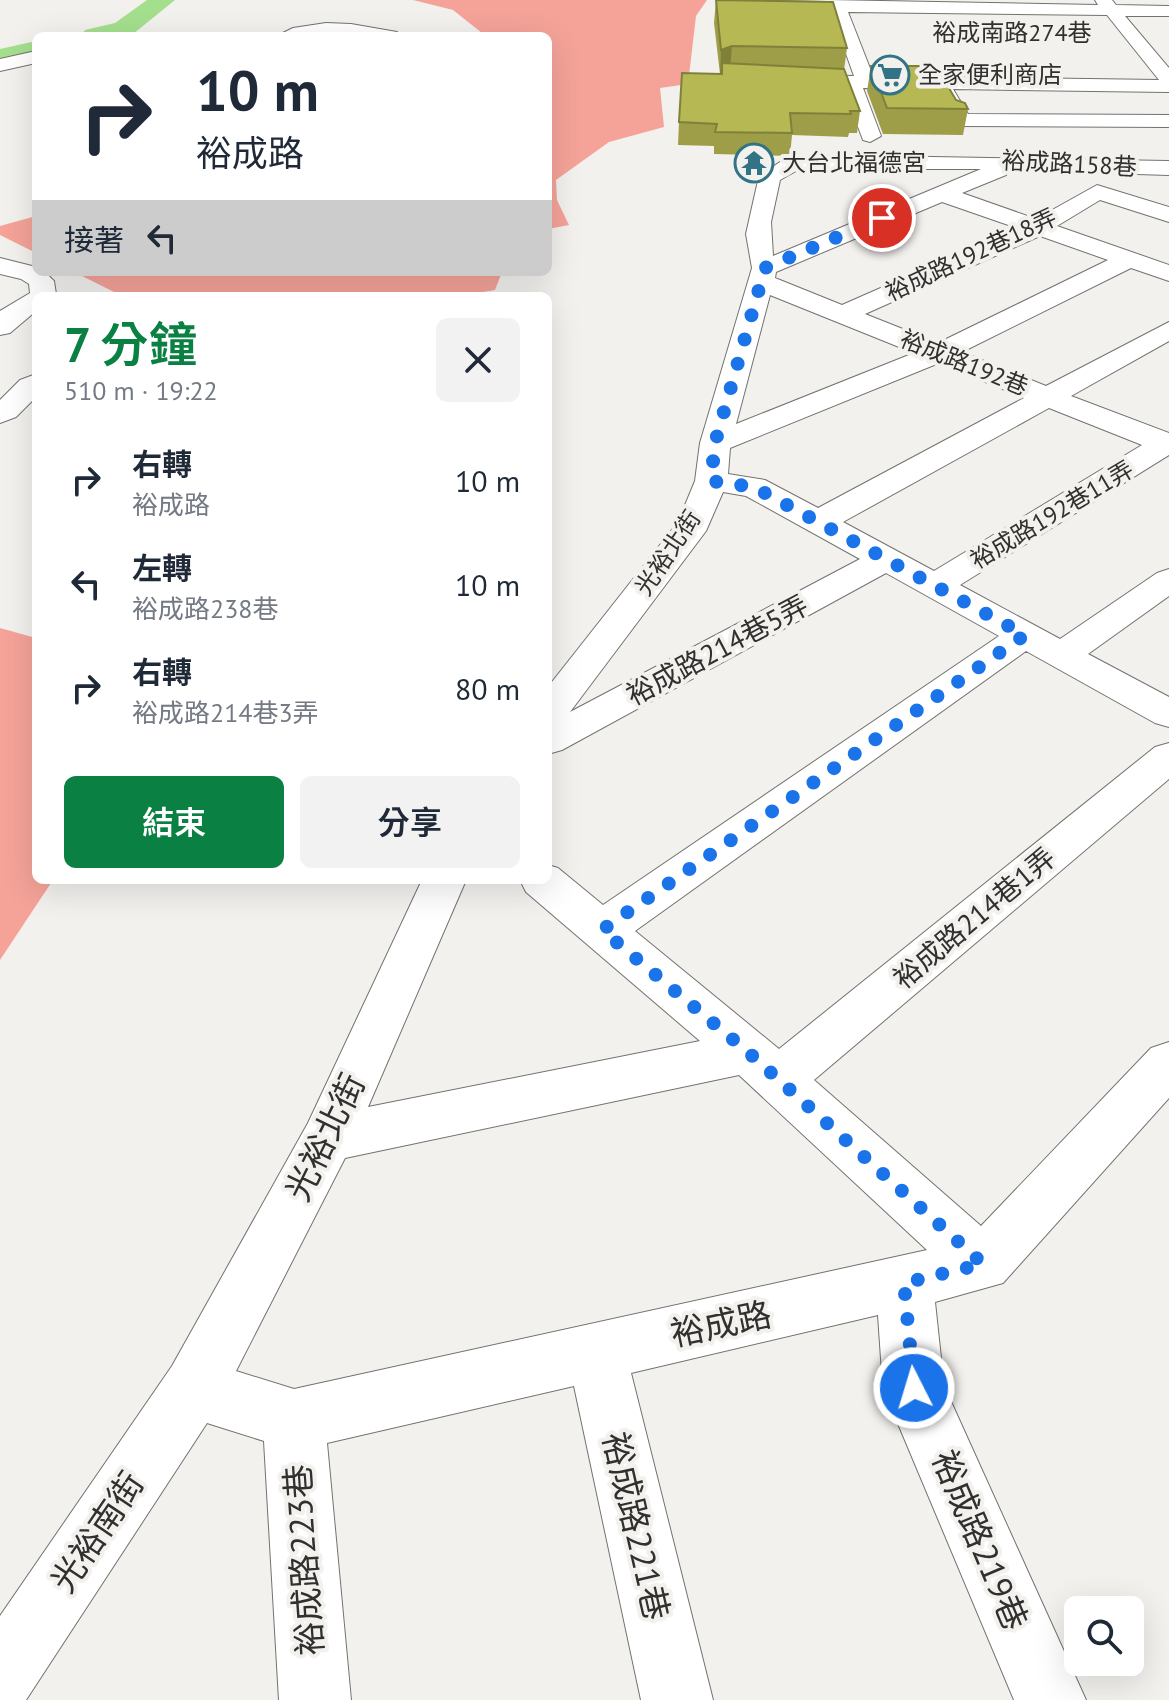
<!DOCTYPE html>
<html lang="zh-TW">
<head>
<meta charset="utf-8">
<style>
	body { margin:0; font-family:"PT Sans","Noto Sans TC",sans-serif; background:#f2f2f3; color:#1f2937; height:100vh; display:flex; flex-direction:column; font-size:30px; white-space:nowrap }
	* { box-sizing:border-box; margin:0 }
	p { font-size:26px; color:#747a83 }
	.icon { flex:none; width:44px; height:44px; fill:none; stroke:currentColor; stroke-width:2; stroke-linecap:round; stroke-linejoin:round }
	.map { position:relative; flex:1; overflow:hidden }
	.side { position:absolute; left:32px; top:292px; width:520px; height:592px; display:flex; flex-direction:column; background:#fff; border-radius:12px; box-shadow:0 8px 32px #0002 }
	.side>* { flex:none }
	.top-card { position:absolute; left:32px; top:32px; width:520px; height:244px; border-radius:12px; box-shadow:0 8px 32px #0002; background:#fff; color:#1f2937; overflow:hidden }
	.fabs { position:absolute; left:1064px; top:1596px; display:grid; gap:16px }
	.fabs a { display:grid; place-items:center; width:80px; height:80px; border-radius:12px; background:#fff; box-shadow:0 8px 32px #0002; font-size:40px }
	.pin { position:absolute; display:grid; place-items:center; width:68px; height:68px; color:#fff; margin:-34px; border:4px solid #fff; border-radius:50%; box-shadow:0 2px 8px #0007 }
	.me { position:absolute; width:88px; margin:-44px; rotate:355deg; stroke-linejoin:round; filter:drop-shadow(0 0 6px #0008) }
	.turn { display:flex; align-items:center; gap:28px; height:168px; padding:0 32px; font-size:36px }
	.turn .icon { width:104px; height:104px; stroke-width:2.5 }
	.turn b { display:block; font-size:56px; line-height:68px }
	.then { display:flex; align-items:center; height:76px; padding:0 32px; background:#0003; gap:16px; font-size:30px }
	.round { display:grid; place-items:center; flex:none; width:84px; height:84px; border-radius:12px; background:#f2f2f3 }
	.head { display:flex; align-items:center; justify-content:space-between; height:136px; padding:0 32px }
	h1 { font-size:48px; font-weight:600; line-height:60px; color:#0b8043 }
	.action { display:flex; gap:16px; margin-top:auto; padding:16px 32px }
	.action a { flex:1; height:92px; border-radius:12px; background:#0b8043; color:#fff; font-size:32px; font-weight:600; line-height:92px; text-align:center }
	.action a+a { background:#f2f2f3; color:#1f2937 }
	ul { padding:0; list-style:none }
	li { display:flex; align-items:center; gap:24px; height:104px; padding:0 32px }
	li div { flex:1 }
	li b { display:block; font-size:30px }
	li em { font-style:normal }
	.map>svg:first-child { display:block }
	.forest { fill:#f5a399 }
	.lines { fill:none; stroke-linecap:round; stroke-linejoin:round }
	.river { fill:#a4df8e; fill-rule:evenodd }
	.minor-casing { stroke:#73726f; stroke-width:2 }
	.minor { fill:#fff; fill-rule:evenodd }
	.wall { fill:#9d9e47 }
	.shaded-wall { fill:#7f813a }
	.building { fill:#b6b853; stroke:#7f813a; stroke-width:2 }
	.route { stroke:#1a73e8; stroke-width:14; stroke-dasharray:0 25.2 }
	.labels { text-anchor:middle; stroke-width:8; stroke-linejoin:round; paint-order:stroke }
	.far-street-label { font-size:24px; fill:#31302f; stroke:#f3f1ee }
	.far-poi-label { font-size:24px; fill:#31302f; stroke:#f3f1ee; text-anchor:start }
	.street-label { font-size:28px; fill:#31302f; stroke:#f3f1ee }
	.near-street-label { font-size:34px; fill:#31302f; stroke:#f3f1ee }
</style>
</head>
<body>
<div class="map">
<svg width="1169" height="1700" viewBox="0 0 1169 1700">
	<rect width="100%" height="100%" fill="#f3f1ee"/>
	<g class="forest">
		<polygon points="413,0 707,0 696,16 688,84 660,88 664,127 609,142 556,180 557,200 569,225 548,229 548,36 478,36 482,33 453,10"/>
		<polygon points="36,216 36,253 0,235 0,226"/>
		<polygon points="74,272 502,272 495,290 459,296 122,296"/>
		<polygon points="0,628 36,638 36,880 53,880 0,960"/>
	</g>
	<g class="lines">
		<g class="river">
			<polygon points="147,0 175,0 133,34 81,36 85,30 115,23"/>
			<polygon points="36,41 36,57 0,65 0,49"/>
		</g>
		<defs>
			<g id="minor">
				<path d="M827,0L1098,5L1095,0H1112L1116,5L1169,6V16H1125L1169,68V92L953,89L968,114L1169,115V127L961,126L954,124L933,89L863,88L881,136L870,142L863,140L843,87H791L781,81L791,75L854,76L831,12L775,11L767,6L775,1ZM848,12L1107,15L1159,80L873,76Z"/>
				<polygon points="326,23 351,24 397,32 400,36 338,33 277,36 293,28"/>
				<polygon points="36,51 36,63 0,71 0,59"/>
				<path d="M819,155L1169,161V175L1009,170L1006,175L962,193L1036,219L1097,185L1169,207V222L1100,200L1057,226L1169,265V281L1131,268L962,352L1046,386L1169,322V341L1071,396L1169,433V455L960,585L1060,639L1157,573L1169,569V596L1088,654L1169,697V727L1155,723L1026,651L635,931L779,1049L1155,747L1169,743V779L814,1080L981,1226L1151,1048L1169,1042V1098L1003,1283L935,1302L944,1386L1086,1700H1014L883,1388L878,1315L631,1373L713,1700H641L574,1386L327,1443L351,1700H279L264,1441L207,1423L26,1700H0V1616L172,1366L308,1123L422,880H466L368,1107L700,1041L526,892L520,880H548V865L558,868L603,905L999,636L886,573L562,750L548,754V687L678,522L695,481L700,443L752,268L746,234L759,176L783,160ZM819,169H981L773,256L771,222L780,180L796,171ZM942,202L1017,228L842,305L775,278L776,272ZM1040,236L1108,260L938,343L865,314ZM770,295L914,353L736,424ZM939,363L1024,398L818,508L765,480L728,474L730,448ZM1049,408L1142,445L934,571L843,522ZM723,492L746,496L860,559L570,712L706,531ZM739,1075L927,1250L294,1389L236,1371L345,1158Z"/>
				<polygon points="0,258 36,267 36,272 45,272 54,281 56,294 36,296 36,311 10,333 0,335 0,311 30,293 29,284 21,279 0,274"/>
				<polygon points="36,374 36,397 16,417 0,423 0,400 20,380"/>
			</g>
		</defs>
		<use href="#minor" class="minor-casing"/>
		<use href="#minor" class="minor"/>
	</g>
	<g class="wall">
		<polygon points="716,0 847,48 844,70 860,111 857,133 849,133 848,137 792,135 790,156 714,154 714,146 678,145 679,122 720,74 714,23"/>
		<polygon points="871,66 956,100 968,109 963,135 883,134 867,91"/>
	</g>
	<polygon class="shaded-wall" points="732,46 730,70 722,63 721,74 720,75 721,50"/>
	<g class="building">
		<polygon points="716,0 833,2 847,48 732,46 721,50"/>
		<polygon points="722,63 844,69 860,111 850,111 851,114 790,113 792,133 715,132 717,124 679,122 682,73 722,74"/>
		<polygon points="871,66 936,66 956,100 965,103 968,109 887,108"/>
	</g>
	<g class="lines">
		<polyline class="route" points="882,218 765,268 715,443 711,481 754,487 1025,635 602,930 748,1052 983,1264 904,1283 914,1388"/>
	</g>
	<defs>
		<symbol id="supermarket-ring" viewBox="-11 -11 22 22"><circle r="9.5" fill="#f3f1ee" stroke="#327386" stroke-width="1.5"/><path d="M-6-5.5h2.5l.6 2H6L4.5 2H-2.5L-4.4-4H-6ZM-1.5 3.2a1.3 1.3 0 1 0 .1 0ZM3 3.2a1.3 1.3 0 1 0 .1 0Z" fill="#327386"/></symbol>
		<symbol id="temple-ring" viewBox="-11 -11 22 22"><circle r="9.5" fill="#f3f1ee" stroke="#327386" stroke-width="1.5"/><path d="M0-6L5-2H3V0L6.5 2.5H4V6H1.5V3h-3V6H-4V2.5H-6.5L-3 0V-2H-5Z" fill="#327386"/></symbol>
	</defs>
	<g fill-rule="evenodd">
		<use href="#supermarket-ring" x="868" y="53" width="44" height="44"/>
		<use href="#temple-ring" x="732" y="141" width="44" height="44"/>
	</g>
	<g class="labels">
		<g class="far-street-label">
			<text x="1012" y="41">裕成南路274巷</text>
			<text transform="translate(1069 164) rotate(3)" y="8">裕成路158巷</text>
			<text transform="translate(971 255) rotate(-25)" y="8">裕成路192巷18弄</text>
			<text transform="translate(964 363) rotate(22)" y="8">裕成路192巷</text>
			<text transform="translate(1052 515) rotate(-31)" y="8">裕成路192巷11弄</text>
			<text transform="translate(668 553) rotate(-56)" y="8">光裕北街</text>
		</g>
		<g class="far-poi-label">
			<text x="918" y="83">全家便利商店</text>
			<text x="782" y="171">大台北福德宮</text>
		</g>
		<g class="street-label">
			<text transform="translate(717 650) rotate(-28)" y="10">裕成路214巷5弄</text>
			<text transform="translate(974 918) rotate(-40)" y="10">裕成路214巷1弄</text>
		</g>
		<g class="near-street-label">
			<text transform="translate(325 1137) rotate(-64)" y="12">光裕北街</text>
			<text transform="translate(721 1324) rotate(-12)" y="12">裕成路</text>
			<text transform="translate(636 1526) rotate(77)" y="12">裕成路221巷</text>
			<text transform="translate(97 1532) rotate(-56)" y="12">光裕南街</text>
			<text transform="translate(980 1540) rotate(67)" y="12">裕成路219巷</text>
			<text transform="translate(304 1560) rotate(-94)" y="12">裕成路223巷</text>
		</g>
	</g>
</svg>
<div class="fabs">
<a><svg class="icon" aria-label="search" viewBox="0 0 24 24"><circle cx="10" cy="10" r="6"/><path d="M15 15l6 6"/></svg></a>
</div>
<div class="pin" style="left:882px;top:218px;background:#d93025"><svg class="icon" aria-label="arrive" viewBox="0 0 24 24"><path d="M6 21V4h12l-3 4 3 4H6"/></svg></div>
<svg class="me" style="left:914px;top:1388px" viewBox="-20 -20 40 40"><circle r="17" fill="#1a73e8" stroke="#fff" stroke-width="3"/><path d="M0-11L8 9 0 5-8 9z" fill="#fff"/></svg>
<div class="top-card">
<div class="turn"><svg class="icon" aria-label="right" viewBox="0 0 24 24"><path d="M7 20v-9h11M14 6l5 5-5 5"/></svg><div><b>10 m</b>裕成路</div></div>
<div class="then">接著<svg class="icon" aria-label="left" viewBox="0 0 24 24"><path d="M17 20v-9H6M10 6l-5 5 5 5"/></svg></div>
</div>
<section class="side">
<div class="head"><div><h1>7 分鐘</h1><p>510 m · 19:22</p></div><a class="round"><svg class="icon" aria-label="close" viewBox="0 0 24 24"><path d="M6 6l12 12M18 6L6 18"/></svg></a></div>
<ul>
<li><svg class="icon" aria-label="right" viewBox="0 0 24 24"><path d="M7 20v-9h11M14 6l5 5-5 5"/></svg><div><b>右轉</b><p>裕成路</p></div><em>10 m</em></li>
<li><svg class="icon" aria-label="left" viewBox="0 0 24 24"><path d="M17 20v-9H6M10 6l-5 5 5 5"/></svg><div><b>左轉</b><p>裕成路238巷</p></div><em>10 m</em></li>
<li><svg class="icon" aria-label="right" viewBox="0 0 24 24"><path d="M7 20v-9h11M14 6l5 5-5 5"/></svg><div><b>右轉</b><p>裕成路214巷3弄</p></div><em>80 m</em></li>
</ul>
<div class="action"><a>結束</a><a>分享</a></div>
</section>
</div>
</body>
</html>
